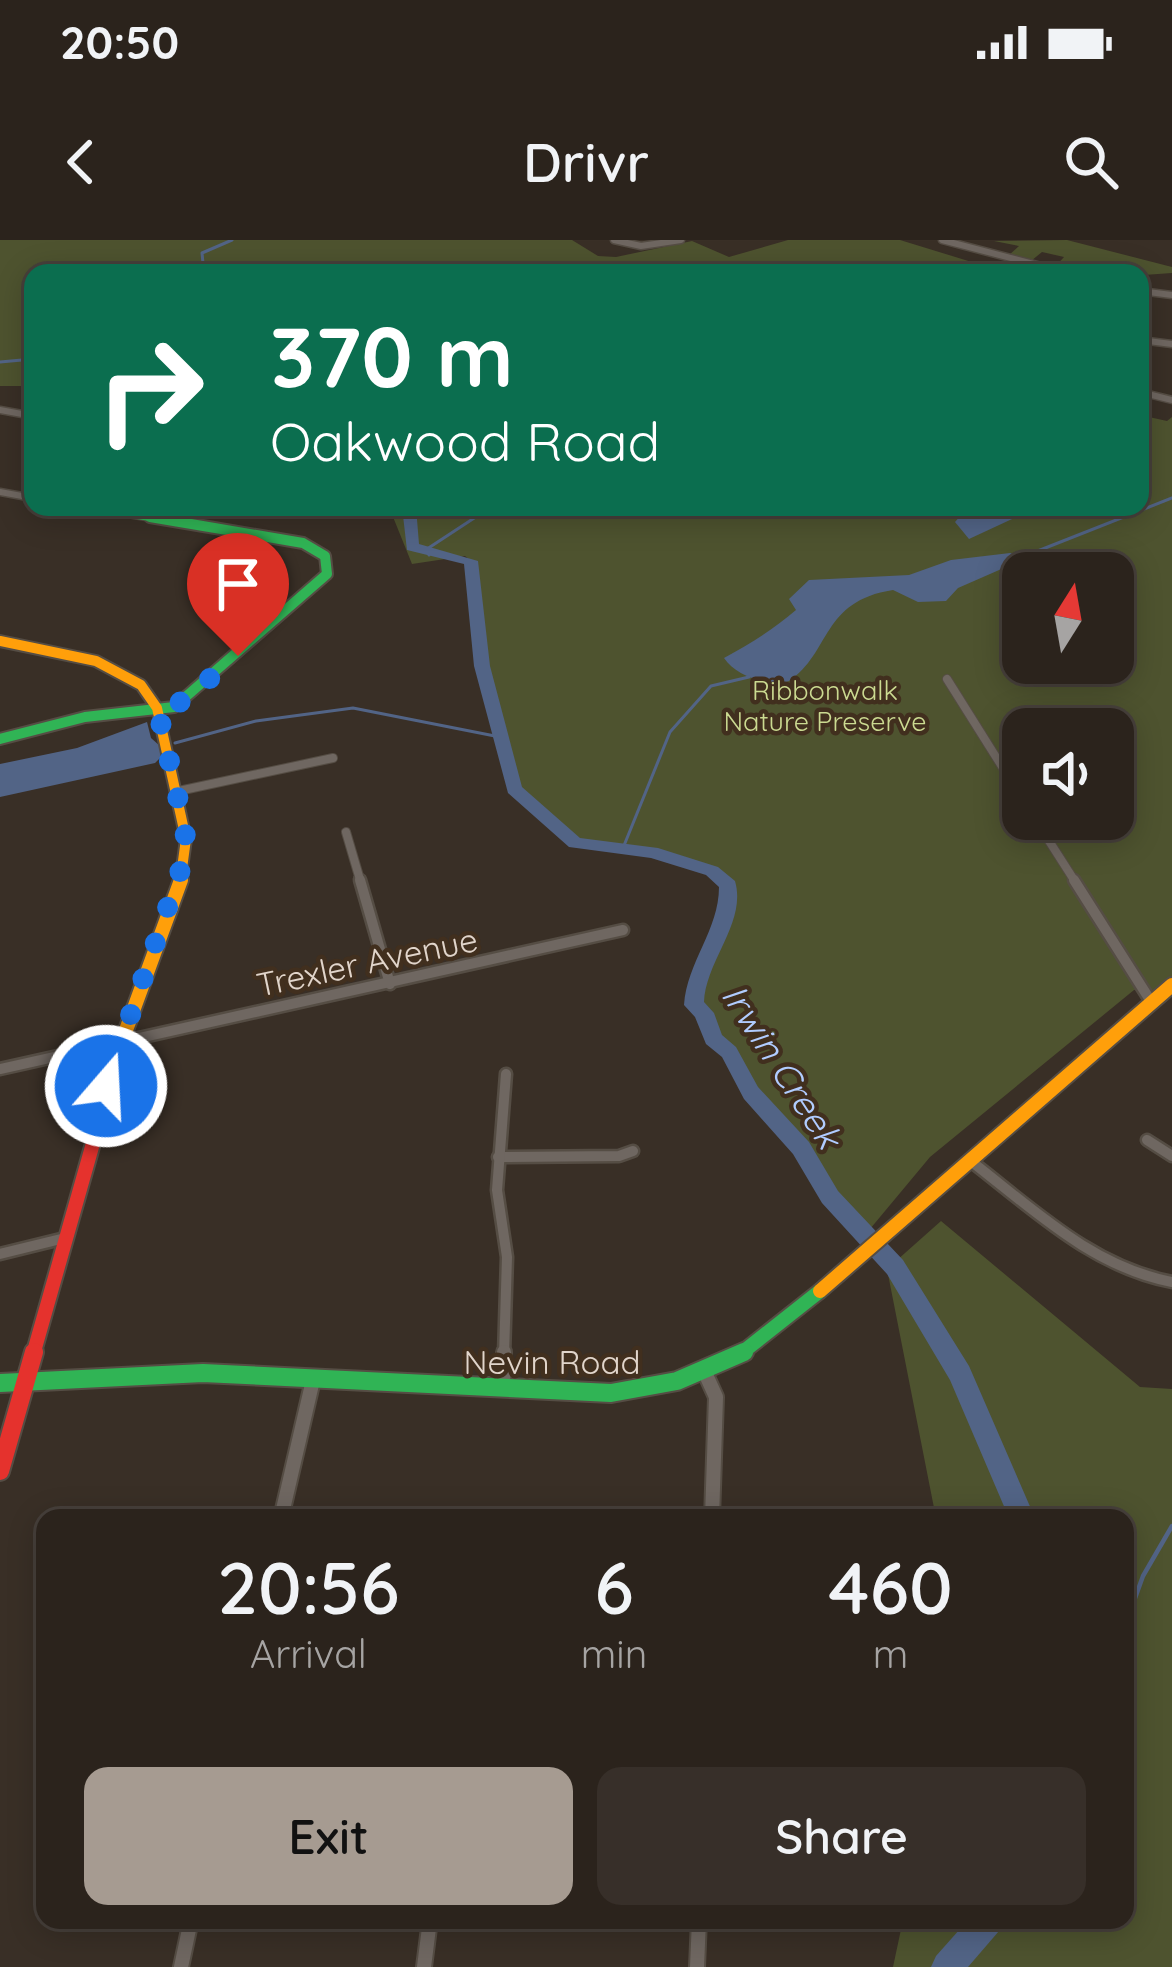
<!DOCTYPE html>
<html lang="en">
<head>
<meta charset="utf-8">
<style>
	body { margin:0; font-family:Quicksand,sans-serif; background:#372f29; color:#f1f3f6; height:100vh; display:flex; flex-direction:column; font-size:45px; white-space:nowrap }
	* { box-sizing:border-box; margin:0 }
	p { font-size:39px; color:#a6a4a3 }
	.icon { flex:none; width:66px; height:66px; fill:none; stroke:currentColor; stroke-width:2; stroke-linecap:round; stroke-linejoin:round }
	.map { position:relative; flex:1; overflow:hidden }
	.drawer { position:absolute; left:36px; top:1269px; width:1098px; height:420px; display:flex; flex-direction:column; background:#2b231c; border-radius:24px; box-shadow:0 6px 30px #0003,0 0 0 3px #47403b }
	.drawer>* { flex:none }
	.banner { position:absolute; left:24px; top:24px; width:1125px; height:252px; border-radius:24px; box-shadow:0 6px 30px #0003,0 0 0 3px #47403b; background:#0b6e4f; color:#fff; overflow:hidden }
	.needle { width:78px; rotate:11deg }
	.buttons { position:absolute; left:1002px; top:312px; display:grid; gap:24px }
	.buttons a { display:grid; place-items:center; width:132px; height:132px; border-radius:24px; background:#2b231c; box-shadow:0 6px 30px #0003,0 0 0 3px #47403b; font-size:60px }
	.pin { position:absolute; display:grid; place-items:center; width:102px; height:102px; color:#fff; margin:-123px -51px; border-radius:50% 50% 50% 0; rotate:-45deg; box-shadow:0 0 12px #0007 }
	.pin .icon { rotate:45deg }
	.me { position:absolute; width:132px; margin:-66px; rotate:19deg; stroke-linejoin:round; filter:drop-shadow(0 0 9px #0008) }
	.turn { display:flex; align-items:center; gap:42px; height:252px; padding:0 48px; font-size:54px }
	.turn .icon { width:156px; height:156px; stroke-width:2.5 }
	.turn b { display:block; font-size:84px; line-height:102px }
	.eta { display:flex; justify-content:space-evenly; align-items:center; height:204px; text-align:center }
	.eta b { font-size:72px; font-weight:600; line-height:84px }
	.action { display:flex; gap:24px; margin-top:auto; padding:24px 48px }
	.action a { flex:1; height:138px; border-radius:24px; background:#a69b91; color:#111; font-size:48px; font-weight:600; line-height:138px; text-align:center }
	.action a+a { background:#372f29; color:#f1f3f6 }
	.status { display:flex; justify-content:space-between; align-items:center; height:84px; padding:0 60px; background:#2b231c; direction:ltr }
	.status svg { height:33px; fill:currentColor }
	header { display:flex; justify-content:space-between; align-items:center; height:156px; padding:0 48px; background:#2b231c; font-size:54px; font-weight:600 }
	.map>svg:first-child { display:block }
	.green { fill:#4e532f; fill-rule:evenodd }
	.water { fill:#526486 }
	.lines { fill:none; stroke-linecap:round; stroke-linejoin:round }
	.stream-far1 { stroke:#526486; stroke-width:3 }
	.stream { stroke:#526486; stroke-width:4.5 }
	.river { fill:#526486; fill-rule:evenodd }
	.street-far3-casing { stroke:#554d44; stroke-width:9 }
	.street-far2-casing { stroke:#554d44; stroke-width:10 }
	.street-far1-casing { stroke:#554d44; stroke-width:15 }
	.street-casing { stroke:#554d44; stroke-width:18 }
	.fast-far3-casing { stroke:#554d44; stroke-width:10 }
	.fast-far2-casing { stroke:#554d44; stroke-width:14 }
	.fast-far1-casing { stroke:#554d44; stroke-width:18 }
	.fast-casing { stroke:#554d44; stroke-width:22 }
	.slow-far1-casing { stroke:#554d44; stroke-width:14 }
	.slow-casing { stroke:#554d44; stroke-width:18 }
	.jam-far1-casing { stroke:#554d44; stroke-width:18 }
	.jam-casing { stroke:#554d44; stroke-width:22 }
	.street-far3 { stroke:#6f6761; stroke-width:6 }
	.street-far2 { stroke:#6f6761; stroke-width:8 }
	.street-far1 { stroke:#6f6761; stroke-width:10 }
	.street { stroke:#6f6761; stroke-width:14 }
	.fast-far3 { stroke:#30b455; stroke-width:8 }
	.fast-far2 { stroke:#30b455; stroke-width:10 }
	.fast-far1 { stroke:#30b455; stroke-width:14 }
	.fast { stroke:#30b455; stroke-width:18 }
	.slow-far1 { stroke:#ff9f0a; stroke-width:10 }
	.slow { stroke:#ff9f0a; stroke-width:14 }
	.jam-far1 { stroke:#e5322d; stroke-width:14 }
	.jam { stroke:#e5322d; stroke-width:18 }
	.route { stroke:#1a73e8; stroke-width:21; stroke-dasharray:0 37.8 }
	.labels { text-anchor:middle; stroke-width:9; stroke-linejoin:round; paint-order:stroke }
	.far-park-label { font-size:27px; fill:#cbda91; stroke:#412f1e }
	.street-label { font-size:33px; fill:#e1d5cb; stroke:#412f1e }
	.water-label { font-size:36px; font-style:italic; fill:#b1ccff; stroke:#412f1e }
</style>
</head>
<body>
<div class="status"><b>20:50</b><svg viewBox="0 0 49 12"><path d="M0 12V9h3v3zM5 12V6h3v6zM10 12V3h3v9zM15 12V0h3v12zM26 1h20v11H26zM47 4h2v5h-2z"/></svg></div>
<header><svg class="icon" aria-label="back" viewBox="0 0 24 24"><path d="M15 5l-7 7 7 7"/></svg>Drivr<svg class="icon" aria-label="search" viewBox="0 0 24 24"><circle cx="10" cy="10" r="6"/><path d="M15 15l6 6"/></svg></header>
<div class="map">
<svg width="1172" height="1727" viewBox="0 0 1172 1727">
	<rect width="100%" height="100%" fill="#392f26"/>
	<g class="green">
		<polygon points="0,0 572,0 598,16 616,17 692,1 729,17 788,0 900,0 1001,31 1013,22 1032,27 1024,33 33,33 33,146 0,146"/>
		<polygon points="1067,0 1172,27 1172,33 1144,35 1094,22 1079,33 1055,27 1064,17 1042,12 1031,21 1009,15 1019,6 994,1"/>
		<path d="M1140,175L1167,181L1172,177V737L1153,751L1134,750L930,917L865,995L825,951L801,908L751,853L729,812L713,799L704,773L694,765C691,723 734,689 728,644L712,631L652,612L575,603L514,549L482,426L471,321L465,316L412,324L389,267H1140ZM1023,333H1113V423H1023ZM1023,489H1113V579H1023Z"/>
		<polygon points="941,981 1140,1147 1172,1149 1172,1727 893,1727 903,1680 1125,1680 1125,1278 936,1278 887,1029"/>
	</g>
	<g class="water">
		<polygon points="968,267 1029,271 969,299 955,282"/>
		<path d="M1010,313L1029,317L958,348L946,361L918,362L893,350C821,361 831,413 789,441C768,447 736,436 724,418C750,404 774,389 796,370L789,359L809,340L909,335L951,320Z"/>
		<polygon points="147,482 151,498 160,506 162,516 155,523 0,557 0,524 77,508"/>
	</g>
	<g class="lines">
		<g class="stream-far1">
			<polyline points="204,33 202,13 232,0"/>
			<polyline points="0,122 33,119"/>
			<polyline points="1030,314 1172,258"/>
			<polyline points="429,315 427,309 491,267"/>
			<polyline points="175,503 256,481 353,468 500,497"/>
			<polyline points="623,608 670,492 711,446 749,437"/>
		</g>
		<polyline class="stream" points="1125,1386 1143,1336 1172,1286"/>
		<g class="river">
			<path d="M402,267H416L419,304L478,321L490,426L522,547L580,598L658,608L718,627L735,641C747,682 706,720 704,762L714,773L722,795L736,807L758,847L809,902L838,951L903,1020L969,1126L1035,1278H1009L950,1140L887,1034L822,963L793,914L744,859L722,817L706,804L695,777L684,765C687,722 719,690 719,647L706,635L651,618L569,607L508,553L474,426L464,324L407,310Z"/>
			<polygon points="968,1680 1003,1680 999,1691 968,1727 931,1727 936,1716"/>
		</g>
		<defs>
			<g id="street-far3">
				<polyline points="614,0 641,6 681,0"/>
				<polyline points="942,0 1068,33"/>
				<polyline points="1140,51 1172,55"/>
				<polyline points="1140,100 1172,104"/>
				<polyline points="1140,152 1172,160"/>
				<polyline points="0,170 33,176"/>
				<polyline points="0,252 33,258"/>
				<polyline points="176,280 187,267"/>
			</g>
			<g id="street-far2">
				<polyline points="175,282 179,277"/>
				<polyline points="947,439 1023,560"/>
				<polyline points="174,552 333,518"/>
				<polyline points="1035,579 1076,643"/>
				<polyline points="346,592 361,643"/>
			</g>
			<g id="street-far1">
				<polyline points="360,640 390,744"/>
				<polyline points="1074,640 1152,763"/>
				<polyline points="0,829 623,690"/>
				<polyline points="1147,900 1172,916"/>
				<polyline points="498,917 619,916 633,911"/>
				<path d="M972,922C1034,970 1093,1027 1172,1042"/>
				<polyline points="0,1014 65,998"/>
				<polyline points="504,1115 507,1017 497,950 506,834"/>
			</g>
			<g id="street">
				<polyline points="706,1135 716,1157 712,1278"/>
				<polyline points="503,1148 504,1112"/>
				<polyline points="281,1278 313,1140"/>
				<polyline points="181,1727 191,1680"/>
				<polyline points="424,1727 430,1680"/>
				<polyline points="697,1727 699,1680"/>
			</g>
			<polyline id="fast-far3" points="89,267 168,280"/>
			<polyline id="fast-far2" points="0,499 85,477 174,467 327,334 325,316 303,303 150,277"/>
			<polyline id="fast-far1" points="739,1115 820,1051"/>
			<polyline id="fast" points="0,1143 203,1133 611,1153 677,1141 744,1112"/>
			<polyline id="slow-far1" points="0,401 96,421 141,445 157,468 186,599 180,643"/>
			<g id="slow">
				<polyline points="122,801 181,640"/>
				<polyline points="820,1051 1172,745"/>
			</g>
			<polyline id="jam-far1" points="33,1115 122,801"/>
			<polyline id="jam" points="0,1231 34,1112"/>
		</defs>
		<use href="#street-far3" class="street-far3-casing"/>
		<use href="#street-far2" class="street-far2-casing"/>
		<use href="#street-far1" class="street-far1-casing"/>
		<use href="#street" class="street-casing"/>
		<use href="#fast-far3" class="fast-far3-casing"/>
		<use href="#fast-far2" class="fast-far2-casing"/>
		<use href="#fast-far1" class="fast-far1-casing"/>
		<use href="#fast" class="fast-casing"/>
		<use href="#slow-far1" class="slow-far1-casing"/>
		<use href="#slow" class="slow-casing"/>
		<use href="#jam-far1" class="jam-far1-casing"/>
		<use href="#jam" class="jam-casing"/>
		<use href="#street-far3" class="street-far3"/>
		<use href="#street-far2" class="street-far2"/>
		<use href="#street-far1" class="street-far1"/>
		<use href="#street" class="street"/>
		<use href="#fast-far3" class="fast-far3"/>
		<use href="#fast-far2" class="fast-far2"/>
		<use href="#fast-far1" class="fast-far1"/>
		<use href="#fast" class="fast"/>
		<use href="#slow-far1" class="slow-far1"/>
		<use href="#slow" class="slow"/>
		<use href="#jam-far1" class="jam-far1"/>
		<use href="#jam" class="jam"/>
	</g>
	<g class="lines">
		<polyline class="route" points="106,846 186,614 185,589 158,471 174,467 238,416"/>
	</g>
	<g class="labels">
		<g class="far-park-label">
			<text x="825" y="460">Ribbonwalk<tspan x="825" dy="31">Nature Preserve</tspan></text>
		</g>
		<g class="street-label">
			<text transform="translate(367 722) rotate(-12)" y="12">Trexler Avenue</text>
			<text x="552" y="1134">Nevin Road</text>
		</g>
		<g class="water-label">
			<text transform="translate(782 826) rotate(57)" y="13">Irwin Creek</text>
		</g>
	</g>
</svg>
<div class="buttons">
<a><svg class="needle" viewBox="-14 -14 28 28"><path d="M0-13l5 13h-10z" fill="#e53935"/><path d="M0 13l5-13h-10z" fill="#a6a4a3"/></svg></a>
<a><svg class="icon" aria-label="sound" viewBox="0 0 24 24"><path d="M4 9h4l5-4v14l-5-4H4zM17 9q2 3 0 6"/></svg></a>
</div>
<div class="pin" style="left:238px;top:416px;background:#d93025"><svg class="icon" aria-label="arrive" viewBox="0 0 24 24"><path d="M6 21V4h12l-3 4 3 4H6"/></svg></div>
<svg class="me" style="left:106px;top:846px" viewBox="-20 -20 40 40"><circle r="17" fill="#1a73e8" stroke="#fff" stroke-width="3"/><path d="M0-11L8 9 0 5-8 9z" fill="#fff"/></svg>
<div class="banner">
<div class="turn"><svg class="icon" aria-label="right" viewBox="0 0 24 24"><path d="M7 20v-9h11M14 6l5 5-5 5"/></svg><div><b>370 m</b>Oakwood Road</div></div>
</div>
<section class="drawer">
<div class="eta">
<div><b>20:56</b><p>Arrival</p></div>
<div><b>6</b><p>min</p></div>
<div><b>460</b><p>m</p></div>
</div>
<div class="action"><a>Exit</a><a>Share</a></div>
</section>
</div>
</body>
</html>
